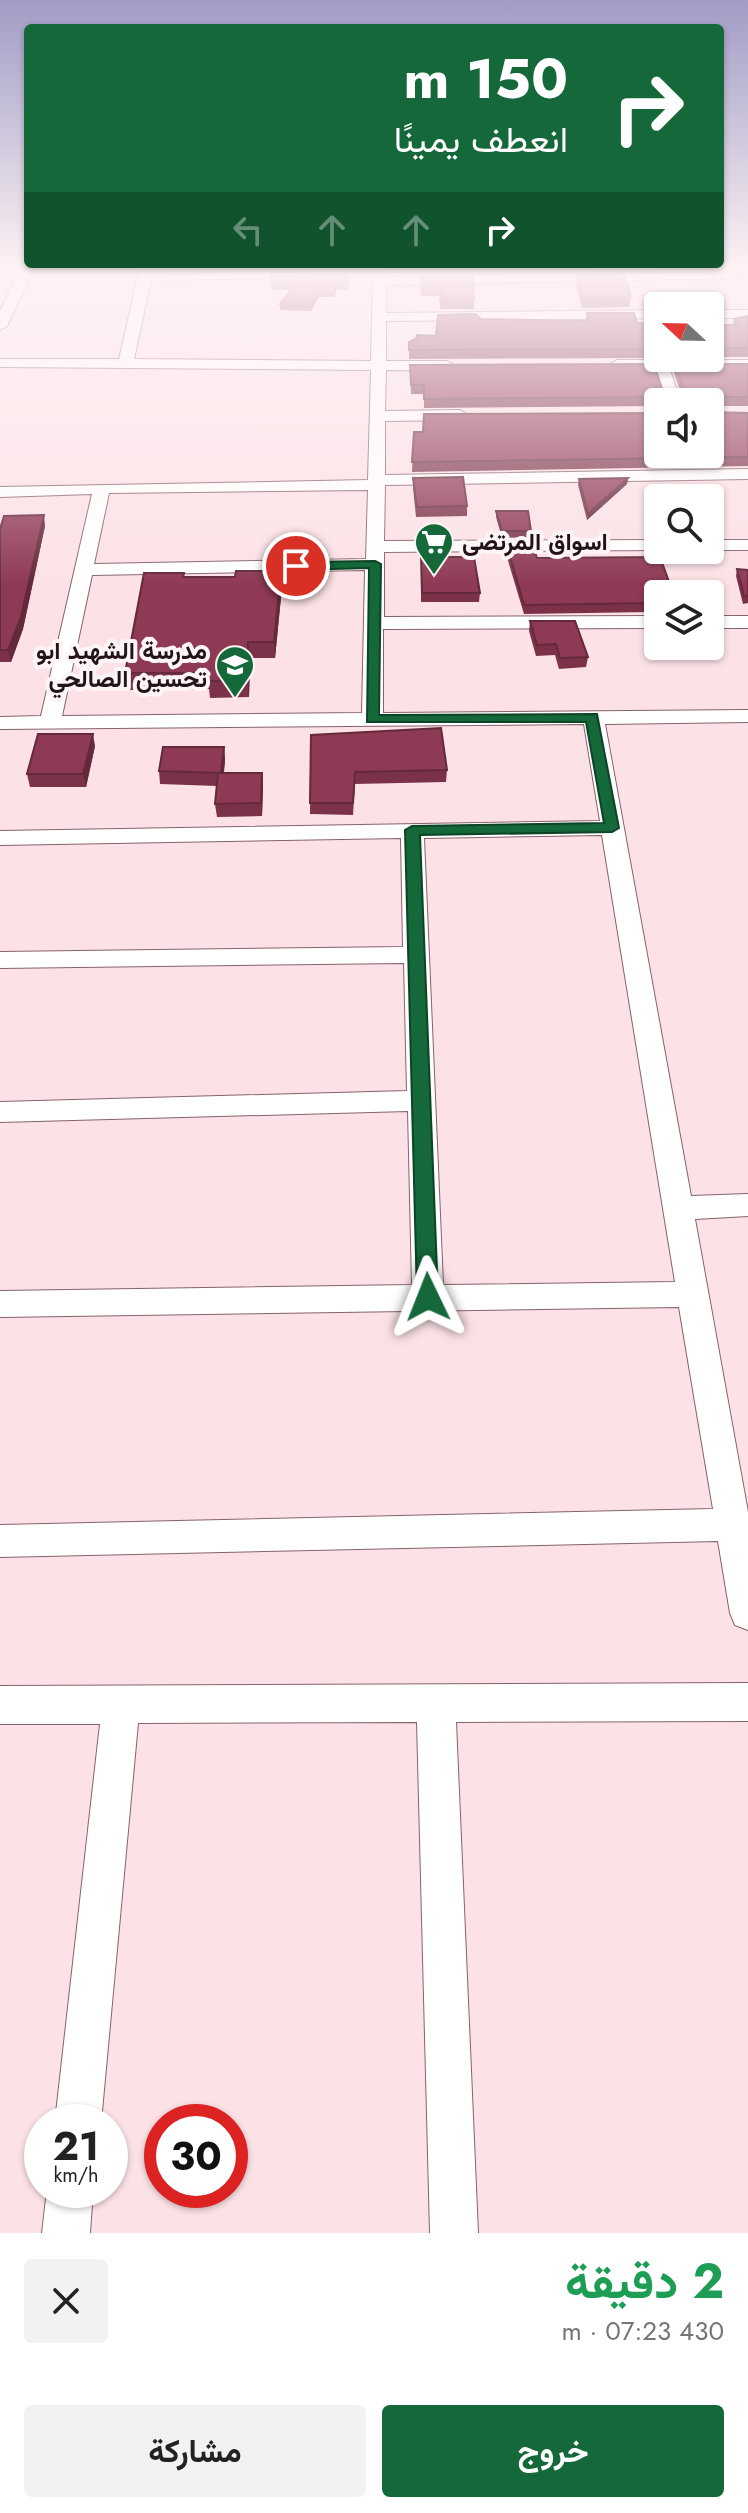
<!DOCTYPE html>
<html lang="ar">
<head>
<meta charset="utf-8">
<style>
	body { margin:0; font-family:Jost,Vazirmatn,sans-serif; background:#f2f2f2; color:#222; direction:rtl; height:100vh; display:flex; flex-direction:column; font-size:30px; white-space:nowrap }
	* { box-sizing:border-box; margin:0 }
	p { font-size:26px; color:#767676 }
	.icon { flex:none; width:44px; height:44px; fill:none; stroke:currentColor; stroke-width:2; stroke-linecap:round; stroke-linejoin:round }
	.map { position:relative; height:2233px; overflow:hidden; direction:ltr }
	.side { display:flex; flex-direction:column; background:#fff; flex:1 }
	.side>* { flex:none }
	.banner { position:absolute; left:24px; top:24px; width:700px; height:244px; border-radius:8px; box-shadow:0 2px 6px #0004; direction:rtl; background:#146839; color:#fff; overflow:hidden }
	.needle { width:52px; rotate:292deg }
	.buttons { position:absolute; left:644px; top:292px; display:grid; gap:16px }
	.buttons a { display:grid; place-items:center; width:80px; height:80px; border-radius:8px; background:#fff; box-shadow:0 2px 6px #0004; font-size:40px }
	.speed { position:absolute; left:24px; top:2104px; display:flex; gap:16px; font-size:40px; font-weight:700; text-align:center }
	.speed>* { display:grid; place-content:center; width:104px; height:104px; border-radius:50%; background:#fff; box-shadow:0 2px 6px #0004; line-height:1 }
	.speed small { font-size:20px; font-weight:400 }
	.speed .limit { border:12px solid #d22; background:#fff; color:#111 }
	.pin { position:absolute; display:grid; place-items:center; width:68px; height:68px; color:#fff; margin:-34px; border:4px solid #fff; border-radius:50%; box-shadow:0 2px 8px #0007 }
	.me { position:absolute; width:88px; margin:-44px; rotate:358deg; stroke-linejoin:round; filter:drop-shadow(0 0 6px #0008) }
	.turn { display:flex; align-items:center; gap:28px; height:168px; padding:0 24px; font-size:36px }
	.turn .icon { width:104px; height:104px; stroke-width:2.5 }
	.turn b { display:block; font-size:56px; line-height:68px }
	.lanes { display:flex; align-items:center; height:76px; padding:0 24px; background:#0003; justify-content:center; gap:40px; direction:ltr }
	.lanes .off { opacity:.35 }
	.round { display:grid; place-items:center; flex:none; width:84px; height:84px; border-radius:8px; background:#f2f2f2 }
	.headline { display:flex; align-items:center; justify-content:space-between; height:136px; padding:0 24px }
	h1 { font-size:48px; font-weight:700; line-height:60px; color:#1e9e55 }
	.action { display:flex; gap:16px; margin-top:auto; padding:16px 24px }
	.action a { flex:1; height:92px; border-radius:8px; background:#146839; color:#fff; font-size:32px; font-weight:700; line-height:92px; text-align:center }
	.action a+a { background:#f2f2f2; color:#222 }
	.map>svg:first-child { display:block }
	.lines { fill:none; stroke-linecap:round; stroke-linejoin:round }
	.street-casing { stroke:#87626a; stroke-width:2 }
	.street { fill:#fff; fill-rule:evenodd }
	.wall { fill:#7b3249 }
	.shaded-wall { fill:#64293c }
	.building { fill:#8f3a55; stroke:#64293c; stroke-width:2 }
	.route { fill:#146839; stroke:#0d4425; stroke-width:2 }
	.labels { text-anchor:middle; stroke-width:8; stroke-linejoin:round; paint-order:stroke }
	.far-poi-label { font-size:24px; font-weight:bold; fill:#221317; stroke:#fdf4f6; text-anchor:start }
</style>
</head>
<body>
<div class="map">
<svg width="748" height="2233" viewBox="0 0 748 2233">
	<rect width="100%" height="100%" fill="#fce2e7"/>
	<g class="lines">
		<defs>
			<g id="street">
				<polygon points="19,272 32,272 7,326 0,330 0,311"/>
				<path d="M139,272H387V277L614,272L748,274L741,278L387,285L386,313L658,310V318L386,321V361H447L455,366L447,371L386,370L385,411L460,410L468,415L460,420L385,421V475L748,469V479L385,485L384,541L658,540L660,550L384,552V617L658,616V628L383,629V713L748,710V722L605,724L691,1196L748,1194V1216L695,1219L748,1512V1630L735,1625L730,1613L718,1541L0,1557V1525L713,1509L679,1307L0,1317V1291L412,1285L408,1111L0,1122V1102L407,1091L404,963L0,968V952L403,947L401,838L0,845V831L600,821L584,724L0,729V717L41,716L92,494L0,497V487L368,480L371,370L0,367V359H119ZM373,277L371,361L134,359L151,280ZM368,490L366,559L94,564L109,493ZM365,570L362,713L62,716L92,575ZM602,835L675,1282L443,1285L424,838Z"/>
				<rect x="710" y="310" width="38" height="8"/>
				<polygon points="617,360 748,360 748,370 670,370 681,402 665,402 655,370 612,368 609,365"/>
				<polygon points="710,540 748,540 748,550 708,550"/>
				<rect x="710" y="616" width="38" height="12"/>
				<polygon points="748,1683 748,1721 456,1722 478,2233 430,2233 417,1722 138,1723 101,2122 55,2122 100,1724 0,1724 0,1686"/>
				<polygon points="47,2190 93,2190 90,2233 42,2233"/>
			</g>
		</defs>
		<use href="#street" class="street-casing"/>
		<use href="#street" class="street"/>
	</g>
	<g class="wall">
		<polygon points="577,274 631,297 629,307 582,308 576,284"/>
		<polygon points="271,276 348,284 348,289 336,290 335,297 319,297 311,311 280,310 280,304 291,290 273,290"/>
		<polygon points="420,278 474,300 474,309 440,309 440,296 421,296"/>
		<polygon points="587,313 637,323 658,324 658,358 409,359 409,342 436,336 481,319 586,321"/>
		<polygon points="748,316 748,357 710,357 710,325 733,325 734,319"/>
		<polygon points="675,364 748,364 748,406 710,406 710,402 658,402 658,406 424,408 424,394 411,394 410,365 664,395 682,396 674,373"/>
		<polygon points="748,413 748,466 412,472 414,432"/>
		<polygon points="413,478 467,506 467,516 416,517 413,488"/>
		<polygon points="628,478 627,484 587,520 578,485 579,479"/>
		<polygon points="496,511 531,531 530,537 502,538 496,517"/>
		<polygon points="45,526 23,629 11,662 0,662 0,529"/>
		<polygon points="507,546 537,558 672,590 672,594 658,594 658,608 651,608 651,612 524,614 506,554"/>
		<polygon points="421,557 480,593 479,602 421,602"/>
		<polygon points="737,569 748,570 748,603 743,604 736,576"/>
		<polygon points="184,577 282,587 275,658 250,658 249,697 210,698 209,689 127,690 125,673"/>
		<polygon points="530,621 588,657 586,667 559,669 555,655 536,656 529,631"/>
		<polygon points="311,735 447,770 446,782 355,784 353,815 310,814"/>
		<polygon points="95,746 86,787 30,787 27,774"/>
		<polygon points="224,747 225,760 224,773 262,773 263,785 262,816 217,817 215,804 217,786 160,784 159,771"/>
	</g>
	<g class="shaded-wall">
		<polygon points="319,292 319,297 311,311 311,306"/>
		<polygon points="628,478 627,484 587,520 588,514"/>
		<polygon points="44,515 45,526 23,629 11,662 8,650"/>
		<polygon points="281,571 282,587 275,658 274,642"/>
		<polygon points="248,642 250,658 249,697 247,680"/>
		<polygon points="93,734 95,746 86,787 83,774"/>
		<polygon points="224,747 225,760 222,786 221,773"/>
		<polygon points="262,773 263,785 262,816 261,803"/>
	</g>
	<g class="building">
		<polygon points="624,273 631,297 583,298 577,274"/>
		<polygon points="346,275 348,284 336,284 335,292 319,292 311,306 280,304 295,284 272,284 271,276"/>
		<polygon points="473,277 474,300 440,300 442,286 421,286 420,278"/>
		<polygon points="587,313 634,313 637,323 658,324 658,349 409,350 409,342 417,338 417,335 436,336 438,315 475,314 481,319 589,321"/>
		<polygon points="748,316 748,348 710,348 710,325 737,325 734,319"/>
		<polygon points="654,364 664,395 682,396 685,392 675,364 748,364 748,397 711,397 708,400 709,402 662,402 662,400 659,397 424,399 424,385 411,385 410,365"/>
		<polygon points="710,412 748,413 748,457 412,462 414,432 423,432 424,414 658,413 658,454 710,454"/>
		<polygon points="463,477 467,506 417,507 413,478"/>
		<polygon points="628,478 588,514 579,479"/>
		<polygon points="496,511 528,511 531,531 502,531"/>
		<polygon points="44,515 21,617 8,650 0,650 0,529 4,516"/>
		<polygon points="507,546 533,546 537,558 660,557 672,590 668,590 670,594 658,594 658,600 651,600 652,603 524,605"/>
		<polygon points="421,557 474,557 480,593 422,593"/>
		<polygon points="737,569 748,570 748,596 744,596"/>
		<polygon points="236,571 281,571 274,642 248,642 247,680 209,681 209,673 125,673 144,573 184,573 183,577 235,577"/>
		<polygon points="530,621 575,621 588,657 560,658 556,644 537,645"/>
		<polygon points="441,728 447,770 355,772 353,803 310,803 311,735"/>
		<polygon points="38,734 93,734 83,774 27,774"/>
		<polygon points="163,747 224,747 221,773 159,771"/>
		<polygon points="218,773 262,773 261,803 215,804"/>
	</g>
	<linearGradient id="sky" x2="0" y2="1"><stop stop-color="#a09cc5"/><stop offset="0.46" stop-color="#fef2f4"/><stop offset="1" stop-color="#fef2f4" stop-opacity="0"/></linearGradient>
	<rect width="748" height="585" fill="url(#sky)"/>
	<polygon class="route" points="375,561 381,564 379,715 597,714 619,828 612,832 420,835 438,1297 435,1303 428,1305 420,1303 417,1297 405,830 412,826 604,823 586,722 367,722 369,568 296,570 290,566 296,562"/>
	<defs>
		<symbol id="supermarket-pin" viewBox="-11 -11 22 30"><path d="M0 17L-7.5 6A9.5 9.5 0 1 1 7.5 6Z" fill="#146839" stroke="#fdf4f6"/><path d="M-6-5.5h2.5l.6 2H6L4.5 2H-2.5L-4.4-4H-6ZM-1.5 3.2a1.3 1.3 0 1 0 .1 0ZM3 3.2a1.3 1.3 0 1 0 .1 0Z" fill="#fff"/></symbol>
		<symbol id="school-pin" viewBox="-11 -11 22 30"><path d="M0 17L-7.5 6A9.5 9.5 0 1 1 7.5 6Z" fill="#146839" stroke="#fdf4f6"/><path d="M0-5L7-2L0 1L-7-2ZM-4 1L0 2.5L4 1V4Q0 6-4 4Z" fill="#fff"/></symbol>
	</defs>
	<g fill-rule="evenodd">
		<use href="#supermarket-pin" x="412" y="520" width="44" height="60"/>
		<use href="#school-pin" x="213" y="643" width="44" height="60"/>
	</g>
	<g class="labels">
		<g class="far-poi-label">
			<text x="462" y="550">اسواق المرتضى</text>
			<text x="207" y="659" text-anchor="end">مدرسة الشهيد ابو<tspan x="207" dy="28">تحسين الصالحي</tspan></text>
		</g>
	</g>
</svg>
<div class="buttons">
<a><svg class="needle" viewBox="-14 -14 28 28"><path d="M0-13l5 13h-10z" fill="#e53935"/><path d="M0 13l5-13h-10z" fill="#767676"/></svg></a>
<a><svg class="icon" aria-label="sound" viewBox="0 0 24 24"><path d="M4 9h4l5-4v14l-5-4H4zM17 9q2 3 0 6"/></svg></a>
<a><svg class="icon" aria-label="search" viewBox="0 0 24 24"><circle cx="10" cy="10" r="6"/><path d="M15 15l6 6"/></svg></a>
<a><svg class="icon" aria-label="layers" viewBox="0 0 24 24"><path d="M12 4l9 5-9 5-9-5zM3 14l9 5 9-5"/></svg></a>
</div>
<div class="speed"><div>21<small>km/h</small></div><div class="limit">30</div></div>
<div class="pin" style="left:296px;top:566px;background:#d93025"><svg class="icon" aria-label="arrive" viewBox="0 0 24 24"><path d="M6 21V4h12l-3 4 3 4H6"/></svg></div>
<svg class="me" style="left:428px;top:1297px" viewBox="-20 -20 40 40"><path d="M0-17L14 15 0 8-14 15z" fill="#146839" stroke="#fff" stroke-width="4"/></svg>
<div class="banner">
<div class="turn"><svg class="icon" aria-label="right" viewBox="0 0 24 24"><path d="M7 20v-9h11M14 6l5 5-5 5"/></svg><div><b>150 m</b>انعطف يمينًا</div></div>
<div class="lanes"><svg class="icon off" aria-label="left" viewBox="0 0 24 24"><path d="M17 20v-9H6M10 6l-5 5 5 5"/></svg><svg class="icon off" aria-label="ahead" viewBox="0 0 24 24"><path d="M12 20V5M6 11l6-6 6 6"/></svg><svg class="icon off" aria-label="ahead" viewBox="0 0 24 24"><path d="M12 20V5M6 11l6-6 6 6"/></svg><svg class="icon" aria-label="right" viewBox="0 0 24 24"><path d="M7 20v-9h11M14 6l5 5-5 5"/></svg></div>
</div>
</div>
<section class="side">
<div class="headline"><div><h1>2 دقيقة</h1><p>430 m · 07:23</p></div><a class="round"><svg class="icon" aria-label="close" viewBox="0 0 24 24"><path d="M6 6l12 12M18 6L6 18"/></svg></a></div>
<div class="action"><a>خروج</a><a>مشاركة</a></div>
</section>
</body>
</html>
